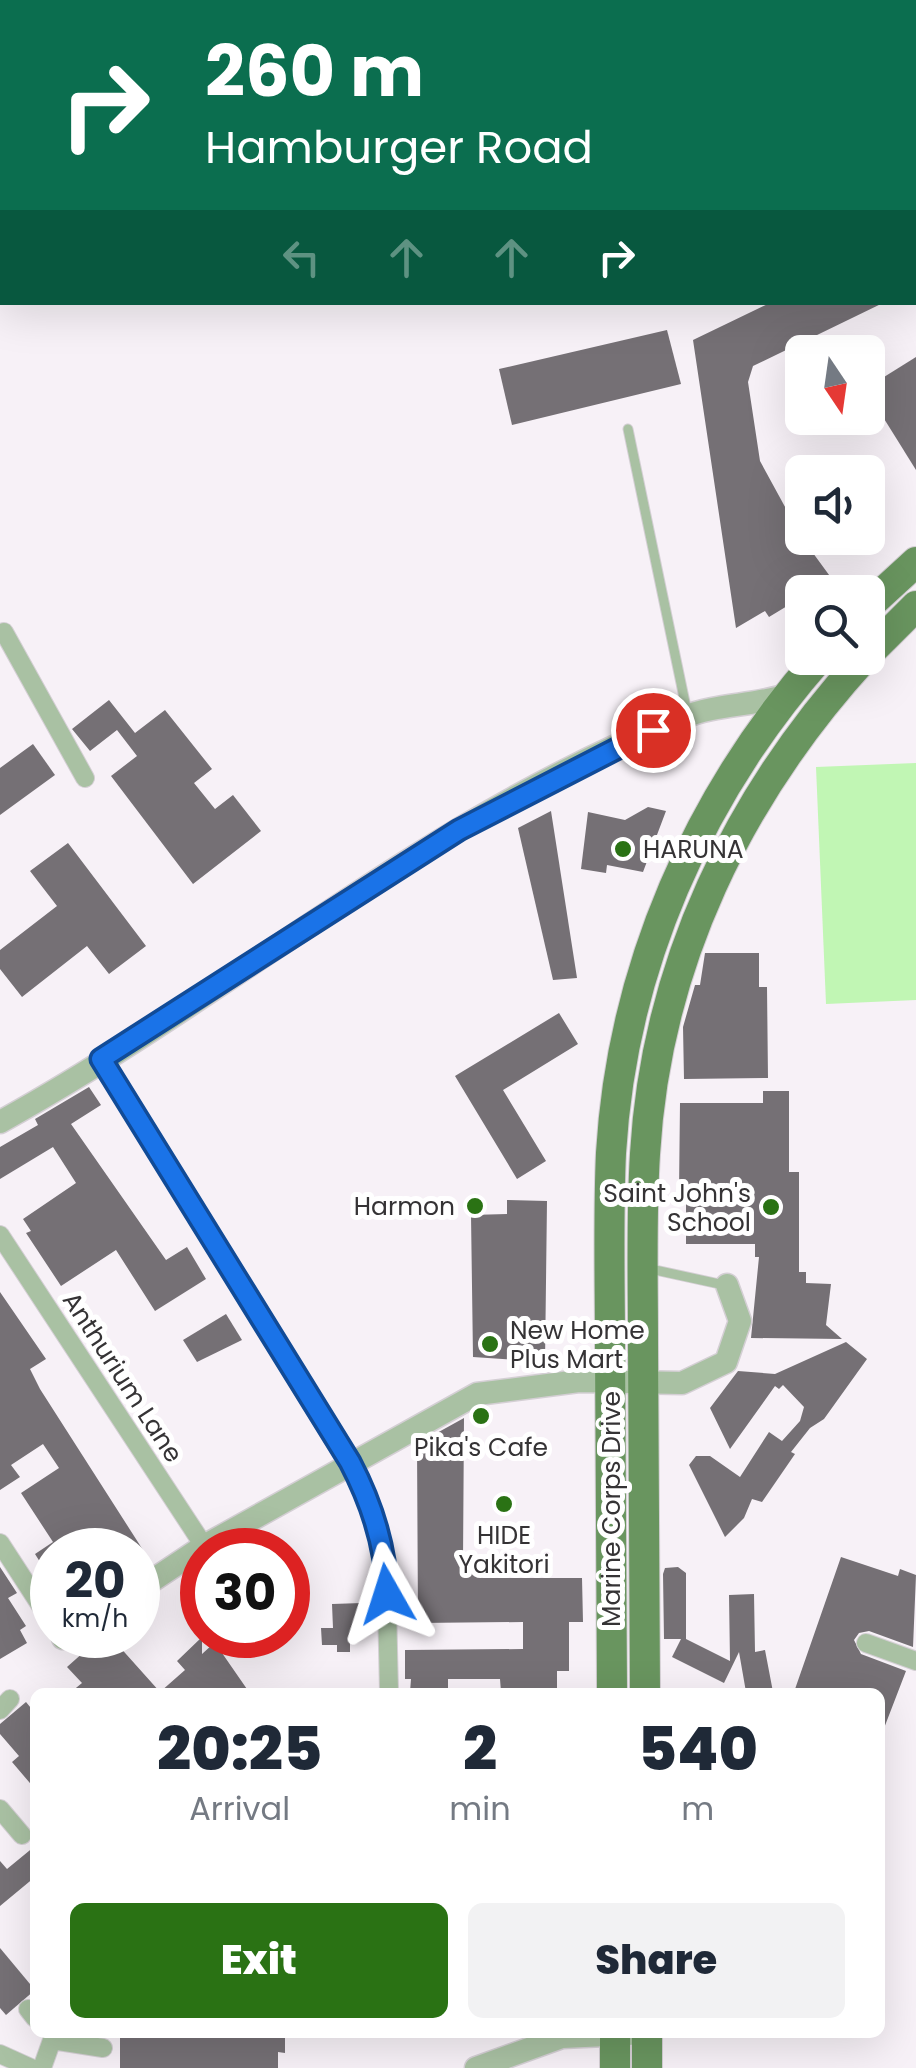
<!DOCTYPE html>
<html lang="en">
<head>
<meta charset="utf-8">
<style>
	body { margin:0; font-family:Poppins,sans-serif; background:#f2f2f3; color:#1f2937; height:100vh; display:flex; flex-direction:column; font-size:38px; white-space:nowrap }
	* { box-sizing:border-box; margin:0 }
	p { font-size:32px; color:#747a83 }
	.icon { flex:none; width:55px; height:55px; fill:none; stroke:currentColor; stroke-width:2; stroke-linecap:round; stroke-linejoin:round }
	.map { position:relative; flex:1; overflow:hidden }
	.details { position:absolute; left:30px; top:1688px; width:855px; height:350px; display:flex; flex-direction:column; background:#fff; border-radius:15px; box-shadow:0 10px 40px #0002 }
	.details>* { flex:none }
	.top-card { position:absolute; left:0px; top:0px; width:918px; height:305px; box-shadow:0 10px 40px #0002; background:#0b6e4f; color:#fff; overflow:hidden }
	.needle { width:65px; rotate:167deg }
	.buttons { position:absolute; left:785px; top:335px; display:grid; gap:20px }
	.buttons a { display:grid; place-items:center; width:100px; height:100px; border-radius:15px; background:#fff; box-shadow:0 10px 40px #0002; font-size:50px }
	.speed { position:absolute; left:30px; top:1528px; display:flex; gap:20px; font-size:50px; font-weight:700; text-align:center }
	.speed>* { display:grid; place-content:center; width:130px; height:130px; border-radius:50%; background:#fff; box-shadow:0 10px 40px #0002; line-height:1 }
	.speed small { font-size:25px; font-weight:400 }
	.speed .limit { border:15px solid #d22; background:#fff; color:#111 }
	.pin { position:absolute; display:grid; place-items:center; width:85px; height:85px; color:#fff; margin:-42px; border:5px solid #fff; border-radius:50%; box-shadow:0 2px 10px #0007 }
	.me { position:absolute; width:110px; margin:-55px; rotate:354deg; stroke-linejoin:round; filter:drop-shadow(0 0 8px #0008) }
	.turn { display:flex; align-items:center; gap:35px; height:210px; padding:0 40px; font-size:45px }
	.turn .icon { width:130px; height:130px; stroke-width:2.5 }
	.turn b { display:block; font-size:70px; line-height:85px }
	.lanes { display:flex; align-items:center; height:95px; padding:0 40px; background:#0003; justify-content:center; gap:50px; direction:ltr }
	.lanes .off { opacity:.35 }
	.eta { display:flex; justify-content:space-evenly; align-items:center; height:170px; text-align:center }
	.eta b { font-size:60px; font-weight:800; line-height:70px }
	.primary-button { display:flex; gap:20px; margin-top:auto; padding:20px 40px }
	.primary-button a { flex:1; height:115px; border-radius:15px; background:#2a7214; color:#fff; font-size:40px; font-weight:800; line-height:115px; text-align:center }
	.primary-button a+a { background:#f2f2f3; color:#1f2937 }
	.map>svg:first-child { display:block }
	.green { fill:#c1f6b4 }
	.building { fill:#757075 }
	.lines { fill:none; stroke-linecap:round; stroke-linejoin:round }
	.service-casing { stroke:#d4cfd4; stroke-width:11 }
	.minor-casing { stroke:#d4cfd4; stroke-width:20 }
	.tertiary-casing { stroke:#d4cfd4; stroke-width:25 }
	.primary-casing { stroke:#d4cfd4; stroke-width:32 }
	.service { stroke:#a9c1a3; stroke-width:9 }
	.minor { stroke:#a9c1a3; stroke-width:18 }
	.tertiary { stroke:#a9c1a3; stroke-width:22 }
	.primary { stroke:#69955f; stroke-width:30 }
	.route-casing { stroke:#114b97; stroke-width:25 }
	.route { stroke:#1a73e8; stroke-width:18 }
	.poi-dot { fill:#2a7214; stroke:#fff; stroke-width:4 }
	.labels { text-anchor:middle; stroke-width:10; stroke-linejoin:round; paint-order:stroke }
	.poi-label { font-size:25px; fill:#353335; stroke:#fff; text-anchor:start }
	.street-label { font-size:25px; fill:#353335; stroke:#fff }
</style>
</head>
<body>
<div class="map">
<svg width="916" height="2068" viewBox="0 0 916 2068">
	<rect width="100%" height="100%" fill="#f7f1f7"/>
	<polygon class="green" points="916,763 916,1000 826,1004 816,767"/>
	<g class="building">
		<polygon points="772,302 885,302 753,366 748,382 760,461 802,538 832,579 802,592 802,597 769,617 765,611 736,628 693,340"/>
		<polygon points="667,330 681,384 512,425 499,369"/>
		<polygon points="916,357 916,470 868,393 868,387"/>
		<polygon points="109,700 135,733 165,710 212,769 194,783 215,809 233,795 261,831 193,884 111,776 137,756 117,730 90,751 72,729"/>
		<polygon points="33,744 55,775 0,815 0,768"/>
		<polygon points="648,807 666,811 643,872 607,865 606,873 581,869 588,812 625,820"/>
		<polygon points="551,811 577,978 553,980 518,828"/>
		<polygon points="68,843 146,946 109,974 87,946 22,997 0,969 0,950 57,906 30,871"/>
		<polygon points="705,953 759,953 759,987 767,987 768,1078 684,1079 683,1027 695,985 700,985"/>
		<polygon points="559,1013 578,1044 503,1090 546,1161 517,1179 455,1076"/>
		<polygon points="89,1087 101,1105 71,1124 166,1260 187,1247 206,1279 155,1311 116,1250 61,1286 26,1233 31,1231 23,1219 76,1183 53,1147 0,1179 0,1147 38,1125 35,1119"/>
		<polygon points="763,1091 789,1091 789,1172 799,1172 799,1272 806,1272 806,1283 831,1284 826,1325 842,1339 751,1338 759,1257 755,1257 755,1244 686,1244 686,1192 679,1192 680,1103 763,1103"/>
		<polygon points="507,1200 547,1201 545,1362 473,1357 471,1215 507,1214"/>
		<polygon points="0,1292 46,1359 30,1369 40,1389 143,1550 111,1550 104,1539 87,1550 52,1550 52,1581 35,1554 53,1542 21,1493 59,1468 43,1444 11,1465 20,1477 0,1490"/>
		<polygon points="226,1314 242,1340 197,1362 183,1340"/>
		<polygon points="846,1342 867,1359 824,1419 810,1428 791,1452 795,1454 762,1502 752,1499 744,1518 725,1537 689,1465 696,1456 710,1456 740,1477 769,1432 782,1441 800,1421 804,1407 783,1385 779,1389 775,1386 730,1449 710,1408 738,1371 775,1374"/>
		<polygon points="464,1418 463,1560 483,1578 582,1578 583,1622 569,1622 569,1671 557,1671 557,1692 501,1692 500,1679 448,1679 448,1692 410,1692 411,1679 405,1679 405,1650 523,1649 523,1622 418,1623 417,1444"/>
		<polygon points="841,1557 898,1576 900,1569 916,1575 913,1647 869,1631 859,1633 854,1640 861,1654 906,1671 881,1736 880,1692 794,1692"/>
		<polygon points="0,1567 17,1593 8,1598 26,1626 20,1630 27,1643 0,1659"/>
		<polygon points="678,1567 686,1573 686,1639 730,1661 729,1595 754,1594 755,1652 765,1650 773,1692 746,1692 739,1652 724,1683 672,1657 681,1639 664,1639 663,1574 665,1568"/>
		<polygon points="362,1603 363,1621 356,1622 356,1642 350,1643 350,1652 337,1652 337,1645 322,1645 321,1628 333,1628 332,1604"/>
		<polygon points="103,1635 109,1635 160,1692 71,1692 82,1683 67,1667"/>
		<polygon points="223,1635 242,1635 222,1653 249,1692 160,1692 185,1670 177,1661 202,1637 202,1654"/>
		<polygon points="26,1702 35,1713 35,1789 12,1762 19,1756 0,1734 0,1724"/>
		<polygon points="35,1846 35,1877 0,1906 0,1861 7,1869"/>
		<polygon points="0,1948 35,1990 6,2015 0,2008"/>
		<polygon points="267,2032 285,2032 285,2053 278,2052 278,2068 120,2068 120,2034 267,2036"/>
	</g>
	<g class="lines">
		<defs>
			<g id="service">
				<polyline points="660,0 662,2"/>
				<polyline points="730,2 735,0"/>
				<polyline points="628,429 687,712"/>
				<polyline points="646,1268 724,1285"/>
			</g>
			<g id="minor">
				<polyline points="104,0 106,2"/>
				<polyline points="405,2 409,0"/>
				<polyline points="0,268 2,266"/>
				<polyline points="4,632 85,778"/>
				<polyline points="101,1059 366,1493 386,1561 389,1692"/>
				<polyline points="0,1235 204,1546"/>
				<polyline points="0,1543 52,1623"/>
				<polyline points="866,1643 916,1661"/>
				<polyline points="0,1710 10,1699"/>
				<polyline points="0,1809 22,1835"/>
				<polyline points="28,2009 35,2018"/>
				<polyline points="0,2054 31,2068"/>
				<polyline points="42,2068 52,2040 103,2048"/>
			</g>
			<g id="tertiary">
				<path d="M0,1122C232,994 434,814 684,717C716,704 753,706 787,695"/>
				<polyline points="138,1590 204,1546 477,1394 579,1381 682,1383 726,1362 740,1321 727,1285"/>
				<polyline points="63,1638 68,1635"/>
				<polyline points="476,2068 562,2037 629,2034"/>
			</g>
			<g id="primary">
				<polyline points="868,606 916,562"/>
				<polyline points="868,654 916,606"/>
				<path d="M612,1692C612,1578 610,1464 610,1350C610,1285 608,1218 611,1153C622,968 698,796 819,658"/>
				<path d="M645,1692C645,1576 643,1460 643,1343C643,1280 641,1217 645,1154C656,965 738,796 864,658"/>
				<polyline points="615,2032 615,2068"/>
				<polyline points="647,2032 647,2068"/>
			</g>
		</defs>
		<use href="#service" class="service-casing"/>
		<use href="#minor" class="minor-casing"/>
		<use href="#tertiary" class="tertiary-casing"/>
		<use href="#primary" class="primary-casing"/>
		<use href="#service" class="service"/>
		<use href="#minor" class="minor"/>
		<use href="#tertiary" class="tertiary"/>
		<use href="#primary" class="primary"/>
	</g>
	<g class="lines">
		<defs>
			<path id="route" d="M387,1594C386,1547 372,1504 350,1462L101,1059L459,830L653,730"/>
		</defs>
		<use href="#route" class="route-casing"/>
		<use href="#route" class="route"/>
	</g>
	<g class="poi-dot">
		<circle cx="623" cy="849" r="10"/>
		<circle cx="475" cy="1206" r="10"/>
		<circle cx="771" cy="1207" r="10"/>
		<circle cx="490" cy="1344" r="10"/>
		<circle cx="481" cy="1416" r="10"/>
		<circle cx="504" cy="1504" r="10"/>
	</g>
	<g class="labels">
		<g class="poi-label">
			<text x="643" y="858">HARUNA</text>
			<text x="751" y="1202" text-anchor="end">Saint John's<tspan x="751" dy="29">School</tspan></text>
			<text x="455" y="1215" text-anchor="end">Harmon</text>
			<text x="510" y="1339">New Home<tspan x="510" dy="29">Plus Mart</tspan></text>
			<text x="481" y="1456" text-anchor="middle">Pika's Cafe</text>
			<text x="504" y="1544" text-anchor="middle">HIDE<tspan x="504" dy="29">Yakitori</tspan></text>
		</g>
		<g class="street-label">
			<text transform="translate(123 1377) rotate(57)" y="9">Anthurium Lane</text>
			<text transform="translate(611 1509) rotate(-90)" y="9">Marine Corps Drive</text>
		</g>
	</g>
</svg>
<div class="buttons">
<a><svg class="needle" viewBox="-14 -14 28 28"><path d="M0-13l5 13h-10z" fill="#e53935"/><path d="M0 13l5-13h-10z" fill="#747a83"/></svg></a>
<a><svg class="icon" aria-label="sound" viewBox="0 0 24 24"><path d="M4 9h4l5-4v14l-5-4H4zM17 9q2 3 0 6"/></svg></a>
<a><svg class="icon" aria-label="search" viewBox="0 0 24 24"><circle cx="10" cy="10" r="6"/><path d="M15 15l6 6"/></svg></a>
</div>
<div class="speed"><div>20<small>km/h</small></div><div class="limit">30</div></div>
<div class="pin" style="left:653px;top:730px;background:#d93025"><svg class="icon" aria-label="arrive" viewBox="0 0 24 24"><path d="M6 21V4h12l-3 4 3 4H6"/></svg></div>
<svg class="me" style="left:387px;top:1594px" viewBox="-20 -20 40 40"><path d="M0-17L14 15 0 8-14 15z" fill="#1a73e8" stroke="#fff" stroke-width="4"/></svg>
<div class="top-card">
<div class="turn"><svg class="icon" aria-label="right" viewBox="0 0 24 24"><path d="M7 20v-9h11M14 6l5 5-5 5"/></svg><div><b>260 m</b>Hamburger Road</div></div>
<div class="lanes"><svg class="icon off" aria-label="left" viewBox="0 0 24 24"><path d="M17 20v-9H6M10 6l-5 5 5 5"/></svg><svg class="icon off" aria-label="ahead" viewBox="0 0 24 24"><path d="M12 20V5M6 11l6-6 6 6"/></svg><svg class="icon off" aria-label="ahead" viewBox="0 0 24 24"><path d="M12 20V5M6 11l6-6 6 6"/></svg><svg class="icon" aria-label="right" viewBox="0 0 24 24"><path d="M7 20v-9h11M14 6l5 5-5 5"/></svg></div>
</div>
<section class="details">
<div class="eta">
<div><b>20:25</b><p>Arrival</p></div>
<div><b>2</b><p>min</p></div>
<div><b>540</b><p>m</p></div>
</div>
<div class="primary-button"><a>Exit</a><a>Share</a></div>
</section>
</div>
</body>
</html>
